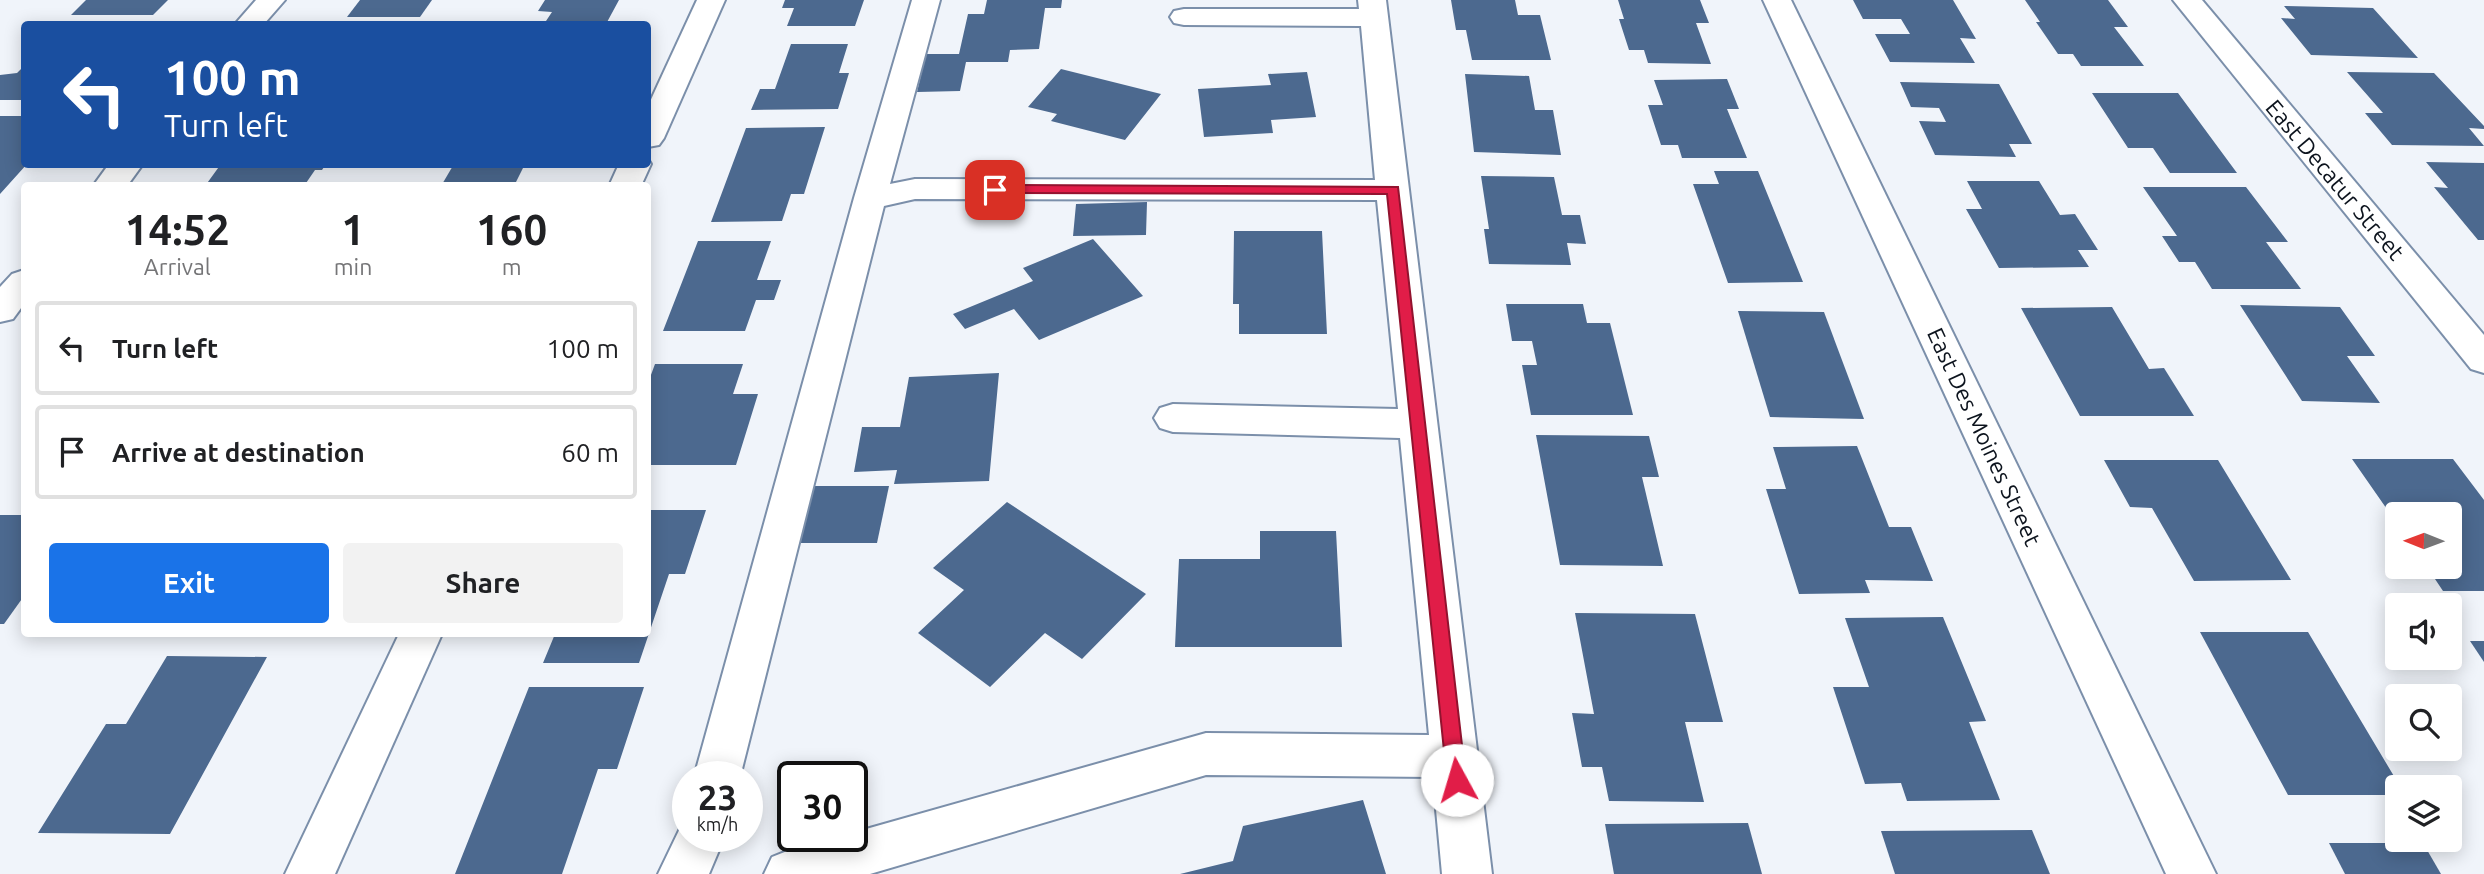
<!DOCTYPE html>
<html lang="en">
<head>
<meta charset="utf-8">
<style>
	body { margin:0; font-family:Ubuntu,sans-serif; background:#f2f2f2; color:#202124; height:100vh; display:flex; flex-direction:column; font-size:26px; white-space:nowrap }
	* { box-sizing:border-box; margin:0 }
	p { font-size:23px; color:#757577 }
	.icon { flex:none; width:38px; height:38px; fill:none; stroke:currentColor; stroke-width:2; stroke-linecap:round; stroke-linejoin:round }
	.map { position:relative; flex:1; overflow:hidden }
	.panel { position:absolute; left:21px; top:182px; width:630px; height:455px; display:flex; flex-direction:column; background:#fff; border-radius:7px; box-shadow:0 4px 18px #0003 }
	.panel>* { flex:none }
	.top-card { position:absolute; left:21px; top:21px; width:630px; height:147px; border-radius:7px; box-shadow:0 4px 18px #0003; background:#1a4fa0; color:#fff; overflow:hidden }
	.needle { width:46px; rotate:271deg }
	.controls { position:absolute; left:2385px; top:502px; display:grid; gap:14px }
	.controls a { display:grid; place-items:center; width:77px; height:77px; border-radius:7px; background:#fff; box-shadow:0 4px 18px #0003; font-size:35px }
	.speed { position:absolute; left:672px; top:761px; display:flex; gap:14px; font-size:35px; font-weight:700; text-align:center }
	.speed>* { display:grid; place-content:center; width:91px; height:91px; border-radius:50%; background:#fff; box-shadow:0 4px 18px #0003; line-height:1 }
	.speed small { font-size:18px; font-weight:400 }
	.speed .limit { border:4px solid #111; border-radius:10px; background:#fff; color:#111 }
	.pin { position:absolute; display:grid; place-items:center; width:60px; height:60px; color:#fff; margin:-30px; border-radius:14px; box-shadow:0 4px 10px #0006 }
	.me { position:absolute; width:77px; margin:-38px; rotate:354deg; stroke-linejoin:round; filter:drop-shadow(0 0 5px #0008) }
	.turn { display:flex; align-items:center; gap:24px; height:147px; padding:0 28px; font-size:32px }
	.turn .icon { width:91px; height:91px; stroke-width:2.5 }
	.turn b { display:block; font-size:49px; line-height:60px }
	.eta { display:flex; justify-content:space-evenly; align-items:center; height:119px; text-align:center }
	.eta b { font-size:42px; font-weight:700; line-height:49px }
	.action { display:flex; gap:14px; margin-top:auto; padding:14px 28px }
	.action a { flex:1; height:80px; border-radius:7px; background:#1a73e8; color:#fff; font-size:28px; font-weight:700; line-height:80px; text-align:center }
	.action a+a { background:#f2f2f2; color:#202124 }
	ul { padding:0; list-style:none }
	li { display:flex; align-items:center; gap:21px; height:94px; margin:0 14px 10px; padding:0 14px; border:4px solid #e0e0e0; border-radius:7px }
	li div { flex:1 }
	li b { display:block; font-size:26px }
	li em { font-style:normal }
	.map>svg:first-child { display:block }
	.building { fill:#4c698f }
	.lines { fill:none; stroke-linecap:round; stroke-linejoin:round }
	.minor-casing { stroke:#7b8faa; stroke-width:4 }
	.minor { fill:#fff; fill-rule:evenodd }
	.route { fill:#e11d48; stroke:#92132f; stroke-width:2 }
	.labels { text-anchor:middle; stroke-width:5; stroke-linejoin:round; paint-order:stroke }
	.street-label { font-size:23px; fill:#0c131d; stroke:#fff }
</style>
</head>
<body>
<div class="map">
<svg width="2484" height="874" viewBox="0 0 2484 874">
	<rect width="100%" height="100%" fill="#f0f4fa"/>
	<g class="building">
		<polygon points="86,0 168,0 153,15 71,15"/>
		<polygon points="360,0 432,0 420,17 347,17"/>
		<polygon points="545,0 619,0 606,24 544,24 552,12 538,11"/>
		<polygon points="785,0 864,0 855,26 787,26 794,8 782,8"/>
		<polygon points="987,0 1062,0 1061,8 1045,8 1039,49 1010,50 1008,62 966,62 960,91 917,92 926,54 959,54 968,14 984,14"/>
		<polygon points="1451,0 1515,0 1518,15 1540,15 1551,60 1472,60 1466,30 1456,30"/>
		<polygon points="1618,0 1700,0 1709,23 1696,23 1711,64 1648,63 1644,50 1629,50 1619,19 1624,19"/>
		<polygon points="1853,0 1953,0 1976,39 1960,38 1975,63 1890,62 1875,34 1910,34 1901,19 1863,19"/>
		<polygon points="2025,0 2108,0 2128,27 2114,27 2144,66 2081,66 2073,54 2058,54 2036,22 2040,22"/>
		<polygon points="2284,6 2373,8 2418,58 2311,55 2281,18 2295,19"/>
		<polygon points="791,44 848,44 839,73 849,73 838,109 751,110 760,89 775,89"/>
		<polygon points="24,66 24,100 0,100 0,75 17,73"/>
		<polygon points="1061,69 1161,94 1125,140 1051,121 1057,114 1028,107"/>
		<polygon points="1307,72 1316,117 1271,120 1273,133 1204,137 1198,89 1271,85 1268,74"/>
		<polygon points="2347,72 2434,73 2484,126 2484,129 2469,128 2484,146 2392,145 2365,113 2383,113"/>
		<polygon points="1465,74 1529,76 1535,110 1553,110 1561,155 1474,152"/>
		<polygon points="1727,79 1739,109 1727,109 1747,158 1682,158 1678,145 1661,145 1648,105 1663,105 1654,80"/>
		<polygon points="1900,82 1999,84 2032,144 2009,144 2016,157 1935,155 1919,121 1946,122 1939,108 1911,107"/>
		<polygon points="2092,93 2178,93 2237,173 2170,173 2153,148 2128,148"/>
		<polygon points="0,116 24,116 24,164 27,164 0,194"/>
		<polygon points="825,127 804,194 791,194 782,221 711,222 746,128"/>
		<polygon points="2426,162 2484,163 2484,240 2478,240 2434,187 2448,188"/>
		<polygon points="221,164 326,164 322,170 315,170 304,186 205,186"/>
		<polygon points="454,164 525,164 514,186 441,186"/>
		<polygon points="1714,171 1758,171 1803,282 1728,283 1693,184 1719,184"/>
		<polygon points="1481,176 1554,177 1562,215 1580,215 1586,244 1567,243 1571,265 1489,264 1484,229 1489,229"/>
		<polygon points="1967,181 2039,181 2060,215 2075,214 2098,250 2078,250 2089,267 1999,268 1966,209 1982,209"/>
		<polygon points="2143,187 2246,187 2288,242 2266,242 2301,289 2212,289 2195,262 2179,262 2162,236 2177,236"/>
		<polygon points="1147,202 1146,235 1073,236 1076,204"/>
		<polygon points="1234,231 1322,231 1327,334 1239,334 1239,304 1233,304"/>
		<polygon points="1093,239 1143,296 1039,340 1014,309 965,329 953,314 1033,281 1023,268"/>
		<polygon points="698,241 771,241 757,280 781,280 774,300 756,300 745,331 663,331"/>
		<polygon points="1506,304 1583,304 1587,323 1610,323 1633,415 1531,415 1522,365 1537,365 1532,341 1512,341"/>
		<polygon points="2240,305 2340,307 2375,356 2347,356 2380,403 2302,401"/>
		<polygon points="2112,307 2149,369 2164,368 2194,416 2080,416 2021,308"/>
		<polygon points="1738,311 1824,312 1864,419 1770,417"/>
		<polygon points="655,364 743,364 733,394 758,394 736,465 648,465 648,383"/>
		<polygon points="999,373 989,481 894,484 897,470 854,472 862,427 900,427 909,377"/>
		<polygon points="1536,435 1649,436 1659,477 1642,477 1663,566 1560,565"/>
		<polygon points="1857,446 1889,527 1911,527 1933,581 1865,580 1870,593 1799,594 1766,489 1786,489 1773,447"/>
		<polygon points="2352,459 2453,459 2484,500 2484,591 2443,591 2427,567 2450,567 2450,514 2398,514 2398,525"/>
		<polygon points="2104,460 2218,460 2291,580 2194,581 2152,508 2130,507"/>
		<polygon points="811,486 889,486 877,543 797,543"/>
		<polygon points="1007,502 1146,594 1082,659 1045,633 990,687 918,633 964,590 933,568"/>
		<polygon points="648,510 706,510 685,574 669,574 639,663 543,663 555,634 648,634"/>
		<polygon points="0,515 24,515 24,596 4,624 0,624"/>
		<polygon points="1260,531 1336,531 1342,647 1175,647 1179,559 1260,559"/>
		<polygon points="1575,613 1695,614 1723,722 1685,722 1704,802 1609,801 1602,767 1582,767 1572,713 1594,714"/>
		<polygon points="1943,617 1986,721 1969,722 2000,800 1907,801 1901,783 1865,784 1833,687 1869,687 1845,618"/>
		<polygon points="2200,632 2308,632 2401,788 2398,788 2398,795 2288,795"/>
		<polygon points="2470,641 2484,641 2484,662"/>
		<polygon points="167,656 267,657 170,834 38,833 106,724 126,724"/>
		<polygon points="529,687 644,687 617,769 598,769 562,874 455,874"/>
		<polygon points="1363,800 1386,874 1180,874 1233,861 1243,826"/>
		<polygon points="1748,823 1762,874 1614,874 1605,824"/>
		<polygon points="2032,830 2050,874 1895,874 1881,831"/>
		<polygon points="2329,843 2423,843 2441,874 2345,874"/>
	</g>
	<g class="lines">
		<defs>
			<g id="minor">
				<polygon points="256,0 285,0 264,24 235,24"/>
				<polygon points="697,0 725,0 664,138 659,145 648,147 648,106"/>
				<path d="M912,0H940L890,184L915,179L1375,180L1361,26L1184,25L1174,23L1170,17L1174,11L1184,9H1359L1358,0H1386L1492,874H1442L1433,777L1206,775L870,874H764L772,857C797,847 825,836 852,836V833L1206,733L1429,735L1400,438L1173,432L1160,428L1154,418L1160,408L1173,404L1398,409L1377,200L915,199L884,206L740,777H694L854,198Z"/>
				<polygon points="1763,0 1791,0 2216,874 2166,874"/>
				<polygon points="2173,0 2202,0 2484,335 2484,373 2471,369"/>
				<polygon points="648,159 651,164 641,186 609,186 619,164 648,164"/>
				<polygon points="109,164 143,164 127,186 93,186"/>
				<polygon points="24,270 24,304 13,319 0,322 0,287 12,274"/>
				<polygon points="399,634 442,634 335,874 285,874"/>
				<polygon points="688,818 688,836 725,836 709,874 658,874 684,820"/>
			</g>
		</defs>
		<use href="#minor" class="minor-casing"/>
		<use href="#minor" class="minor"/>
	</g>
	<polygon class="route" points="995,185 1398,187 1466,780 1464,786 1457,789 1450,786 1447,780 1387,194 990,193 990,187"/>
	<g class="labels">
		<g class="street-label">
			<text transform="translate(2335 180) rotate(50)" y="8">East Decatur Street</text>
			<text transform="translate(1984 437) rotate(65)" y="8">East Des Moines Street</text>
		</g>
	</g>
</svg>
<div class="controls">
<a><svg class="needle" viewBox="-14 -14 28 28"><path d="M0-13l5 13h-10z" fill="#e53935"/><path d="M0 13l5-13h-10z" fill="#757577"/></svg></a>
<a><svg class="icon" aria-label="sound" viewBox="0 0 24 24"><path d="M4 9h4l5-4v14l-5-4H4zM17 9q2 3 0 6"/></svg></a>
<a><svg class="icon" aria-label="search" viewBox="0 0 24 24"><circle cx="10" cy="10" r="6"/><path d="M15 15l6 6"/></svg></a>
<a><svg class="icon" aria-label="layers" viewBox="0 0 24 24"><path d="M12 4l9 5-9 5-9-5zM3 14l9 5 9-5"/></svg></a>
</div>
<div class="speed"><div>23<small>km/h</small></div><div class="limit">30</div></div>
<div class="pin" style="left:995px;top:190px;background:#d93025"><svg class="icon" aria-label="arrive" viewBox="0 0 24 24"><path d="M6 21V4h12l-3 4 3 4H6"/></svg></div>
<svg class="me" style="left:1457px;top:780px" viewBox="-20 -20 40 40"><circle r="19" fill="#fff"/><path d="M0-13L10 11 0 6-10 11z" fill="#e11d48"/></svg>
<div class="top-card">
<div class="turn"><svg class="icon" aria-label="left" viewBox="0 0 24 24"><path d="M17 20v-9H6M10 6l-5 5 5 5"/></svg><div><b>100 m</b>Turn left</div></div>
</div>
<section class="panel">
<div class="eta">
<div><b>14:52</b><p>Arrival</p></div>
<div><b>1</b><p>min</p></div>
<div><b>160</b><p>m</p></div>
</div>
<ul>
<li><svg class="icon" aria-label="left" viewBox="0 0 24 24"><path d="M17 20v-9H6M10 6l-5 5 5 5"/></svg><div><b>Turn left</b></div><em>100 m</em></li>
<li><svg class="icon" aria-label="arrive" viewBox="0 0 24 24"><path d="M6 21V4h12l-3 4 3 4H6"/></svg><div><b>Arrive at destination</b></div><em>60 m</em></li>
</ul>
<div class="action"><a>Exit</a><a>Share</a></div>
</section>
</div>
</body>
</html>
